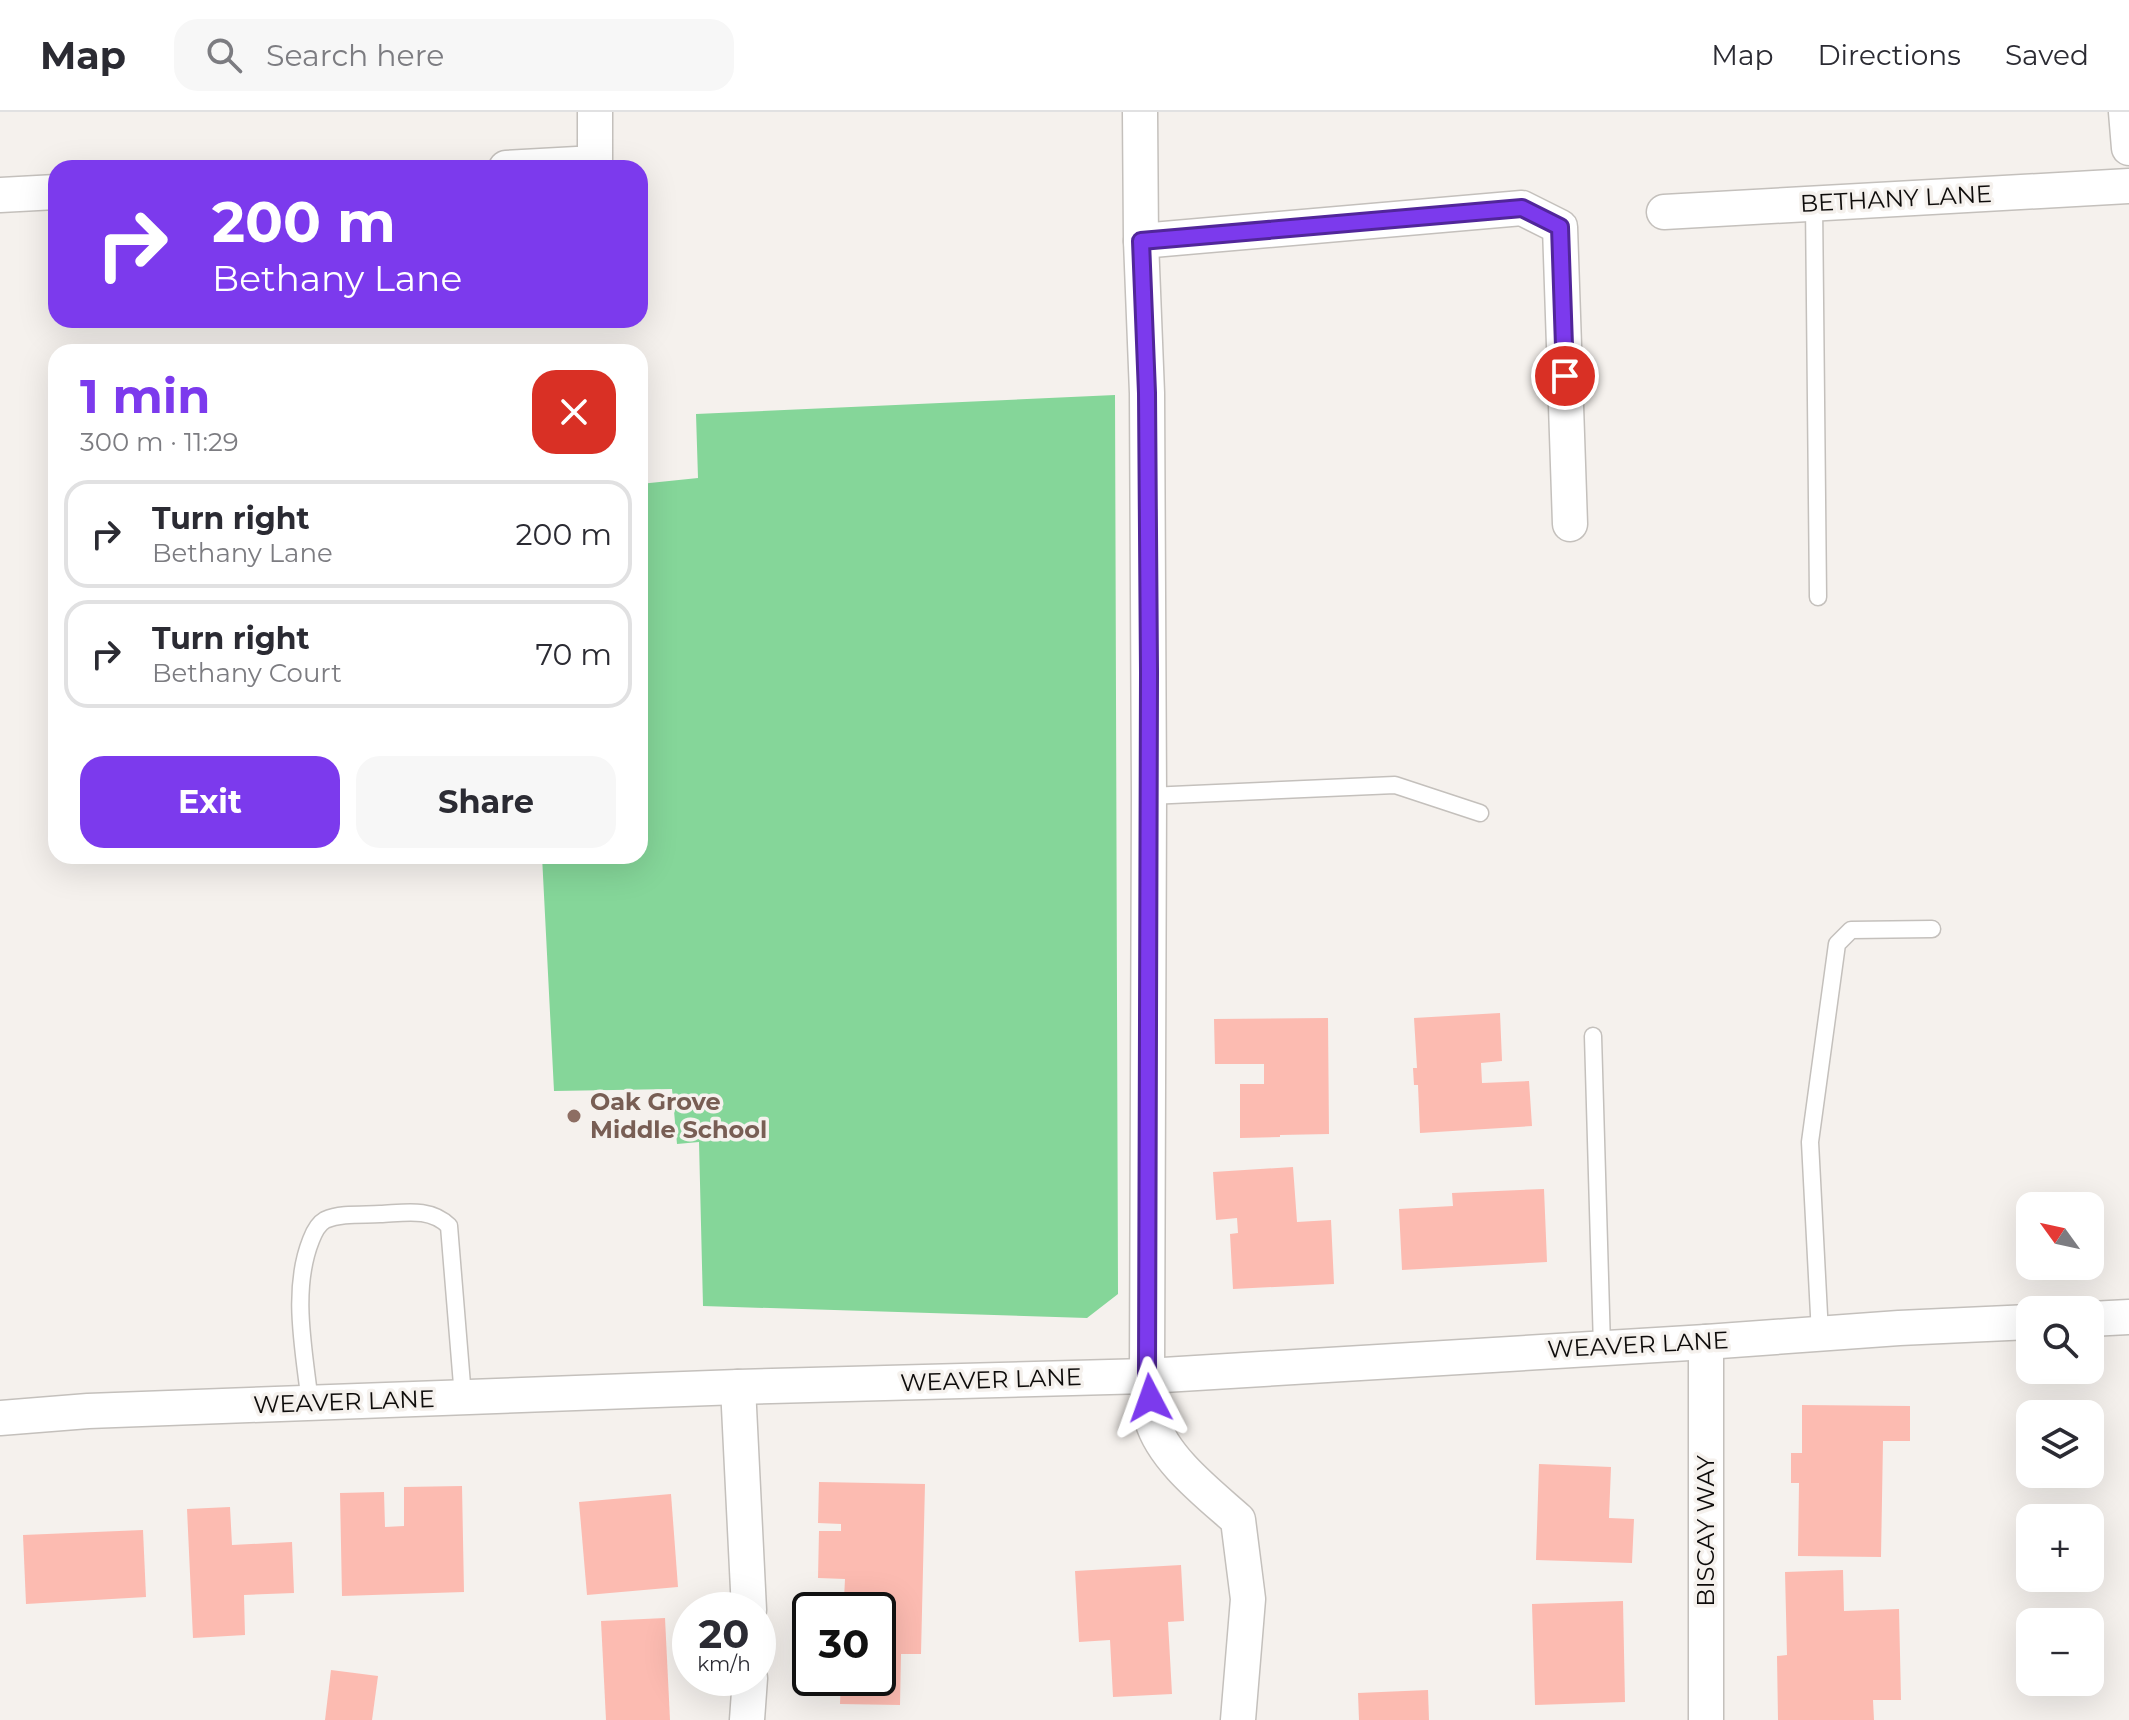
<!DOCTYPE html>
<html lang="en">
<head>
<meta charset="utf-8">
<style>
	body { margin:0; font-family:Montserrat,sans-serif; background:#f7f7f7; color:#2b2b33; height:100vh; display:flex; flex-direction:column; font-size:30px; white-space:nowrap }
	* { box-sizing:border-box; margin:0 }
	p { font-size:26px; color:#7c7c81 }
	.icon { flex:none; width:44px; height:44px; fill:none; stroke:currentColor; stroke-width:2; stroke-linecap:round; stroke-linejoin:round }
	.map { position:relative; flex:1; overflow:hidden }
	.details { position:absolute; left:48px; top:232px; width:600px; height:520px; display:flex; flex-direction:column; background:#fff; border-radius:24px; box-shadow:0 8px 32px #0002 }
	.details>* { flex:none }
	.hud { position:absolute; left:48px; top:48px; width:600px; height:168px; border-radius:24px; box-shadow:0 8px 32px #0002; background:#7c3aed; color:#fff; overflow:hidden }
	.needle { width:52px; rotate:303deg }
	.fabs { position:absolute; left:2016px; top:1080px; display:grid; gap:16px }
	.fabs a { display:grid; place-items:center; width:88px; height:88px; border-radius:16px; background:#fff; box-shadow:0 8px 32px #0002; font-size:40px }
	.speed { position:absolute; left:672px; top:1480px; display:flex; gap:16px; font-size:40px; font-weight:700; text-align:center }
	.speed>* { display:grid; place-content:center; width:104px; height:104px; border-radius:50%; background:#fff; box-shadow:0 8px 32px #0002; line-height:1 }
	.speed small { font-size:20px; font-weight:400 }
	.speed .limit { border:4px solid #111; border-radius:12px; background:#fff; color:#111 }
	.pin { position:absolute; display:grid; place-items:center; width:68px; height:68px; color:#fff; margin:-34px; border:4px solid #fff; border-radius:50%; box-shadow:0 2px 8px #0007 }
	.me { position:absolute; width:88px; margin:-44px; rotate:356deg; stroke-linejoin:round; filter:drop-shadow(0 0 6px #0008) }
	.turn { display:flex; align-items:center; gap:28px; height:168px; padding:0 32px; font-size:36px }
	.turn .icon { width:104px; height:104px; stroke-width:2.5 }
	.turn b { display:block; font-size:56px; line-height:68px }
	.round { display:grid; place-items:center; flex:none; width:84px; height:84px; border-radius:24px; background:#f7f7f7 }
	.summary { display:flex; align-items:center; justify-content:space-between; height:136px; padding:0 32px }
	h1 { font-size:48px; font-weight:700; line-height:60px; color:#7c3aed }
	.button { display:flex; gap:16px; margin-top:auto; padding:16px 32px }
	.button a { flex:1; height:92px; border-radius:24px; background:#7c3aed; color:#fff; font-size:32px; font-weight:700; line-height:92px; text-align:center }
	.button a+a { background:#f7f7f7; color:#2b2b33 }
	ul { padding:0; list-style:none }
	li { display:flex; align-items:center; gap:24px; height:108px; margin:0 16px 12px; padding:0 16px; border:4px solid #e1e1e2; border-radius:24px }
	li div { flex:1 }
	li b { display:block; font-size:30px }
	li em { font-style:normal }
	header { display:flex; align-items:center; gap:48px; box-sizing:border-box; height:112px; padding:0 40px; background:#fff; border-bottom:2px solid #e1e1e2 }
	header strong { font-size:38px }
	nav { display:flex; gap:44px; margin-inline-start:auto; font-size:28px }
	.search { width:560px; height:72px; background:#f7f7f7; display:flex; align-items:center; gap:20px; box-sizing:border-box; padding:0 28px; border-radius:24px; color:#7c7c81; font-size:30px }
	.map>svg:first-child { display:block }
	.green { fill:#85d699 }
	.building { fill:#fcbbb1 }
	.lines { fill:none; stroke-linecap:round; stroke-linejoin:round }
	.service-casing { stroke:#c4c0bc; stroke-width:19 }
	.minor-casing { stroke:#c4c0bc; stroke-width:37 }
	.service { stroke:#fff; stroke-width:16 }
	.minor { stroke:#fff; stroke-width:34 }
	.route-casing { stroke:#51269a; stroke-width:20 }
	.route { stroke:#7c3aed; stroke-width:14 }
	.education-dot { fill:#8d6e63; stroke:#f5f1ed; stroke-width:3 }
	.labels { text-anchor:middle; stroke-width:7; stroke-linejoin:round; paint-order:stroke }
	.street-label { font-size:24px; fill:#0e0c0b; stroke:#f5f1ed }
	.education-label { font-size:24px; font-weight:bold; fill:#785e54; stroke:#f5f1ed; text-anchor:start }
</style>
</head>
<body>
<header>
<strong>Map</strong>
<div class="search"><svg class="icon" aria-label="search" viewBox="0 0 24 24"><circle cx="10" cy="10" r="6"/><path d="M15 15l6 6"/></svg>Search here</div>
<nav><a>Map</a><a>Directions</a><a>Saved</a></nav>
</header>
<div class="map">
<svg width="2129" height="1608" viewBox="0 0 2129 1608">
	<rect width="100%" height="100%" fill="#f5f1ed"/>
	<polygon class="green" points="1115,283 1118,1182 1087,1206 703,1194 699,1030 677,1032 672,977 554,979 542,744 640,744 640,372 698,366 696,302"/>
	<g class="building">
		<polygon points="1500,901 1502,949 1481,951 1482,971 1529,969 1532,1014 1420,1021 1418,973 1414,973 1413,956 1417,956 1414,906"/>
		<polygon points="1328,906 1329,1022 1280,1023 1280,1025 1240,1026 1240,972 1264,972 1264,952 1215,952 1214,907"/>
		<polygon points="1293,1055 1297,1110 1331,1108 1334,1172 1233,1177 1230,1122 1238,1121 1237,1106 1216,1108 1213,1060"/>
		<polygon points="1544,1077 1547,1150 1402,1158 1399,1097 1453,1094 1452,1081"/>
		<polygon points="1802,1293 1910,1294 1910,1329 1883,1329 1881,1445 1798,1444 1799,1371 1791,1371 1791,1341 1802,1341"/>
		<polygon points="1539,1352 1611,1355 1609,1406 1634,1407 1632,1451 1536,1448"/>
		<polygon points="819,1370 925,1372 921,1542 901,1542 900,1593 840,1592 841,1566 878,1566 878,1498 821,1498 822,1487 844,1487 845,1467 818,1466 819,1419 841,1419 841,1412 818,1411"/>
		<polygon points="462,1374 464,1480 342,1484 340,1381 384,1380 385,1415 404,1414 404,1375"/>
		<polygon points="671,1382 678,1475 587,1483 579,1390"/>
		<polygon points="230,1395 232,1433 292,1430 294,1481 244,1483 245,1523 193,1526 187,1397"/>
		<polygon points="143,1418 146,1485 26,1492 23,1423"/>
		<polygon points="1181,1453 1184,1509 1168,1510 1172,1582 1113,1585 1110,1528 1079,1530 1075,1459"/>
		<polygon points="1843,1458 1844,1499 1899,1497 1901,1588 1873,1588 1874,1608 1778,1608 1777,1544 1787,1543 1785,1460"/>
		<polygon points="1623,1489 1625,1590 1535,1593 1532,1492"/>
		<polygon points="665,1506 670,1608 606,1608 601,1509"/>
		<polygon points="331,1558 378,1564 372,1608 325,1608"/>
		<polygon points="1428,1578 1429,1608 1359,1608 1358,1581"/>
	</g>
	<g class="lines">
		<defs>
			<g id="service">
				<polyline points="1814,91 1818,485"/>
				<polyline points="1149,684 1395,673 1480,701"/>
				<polyline points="1593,924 1602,1235"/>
				<polyline points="1820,1222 1810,1030 1837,832 1851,818 1932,817"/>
				<path d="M310,1291C304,1238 291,1178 311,1128C314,1120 318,1112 325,1108C341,1101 363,1103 380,1102C404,1101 430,1095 449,1114L463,1285"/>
			</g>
			<g id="minor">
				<path d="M1140,0L1141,129L1147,281L1149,684L1147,1264C1149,1278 1148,1294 1152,1308C1163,1347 1209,1382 1238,1408L1248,1487L1238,1608"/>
				<polyline points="2126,0 2129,36"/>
				<polyline points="506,56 595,51 595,0"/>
				<polyline points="0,83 56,80"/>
				<polyline points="1664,100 2129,74"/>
				<polyline points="1141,129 1522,96 1560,115 1570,412"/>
				<polyline points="2090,1207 2129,1205"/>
				<polyline points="738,1275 749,1498"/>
				<polyline points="0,1306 88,1299 738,1275 1147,1264 1706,1230 1899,1216 2030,1210"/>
				<polyline points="747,1608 750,1566"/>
				<polyline points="1706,1608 1706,1230"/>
			</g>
		</defs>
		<use href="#service" class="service-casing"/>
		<use href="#minor" class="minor-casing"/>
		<use href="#service" class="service"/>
		<use href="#minor" class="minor"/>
	</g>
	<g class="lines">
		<defs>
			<polyline id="route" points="1150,1286 1147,1264 1149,560 1147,281 1141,129 1522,96 1560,115 1565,264"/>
		</defs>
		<use href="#route" class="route-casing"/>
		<use href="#route" class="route"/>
	</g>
	<circle class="education-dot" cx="574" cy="1004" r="8"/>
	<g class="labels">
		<g class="street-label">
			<text transform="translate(1896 87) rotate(-3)" y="8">BETHANY LANE</text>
			<text transform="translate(1638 1233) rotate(-3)" y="8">WEAVER LANE</text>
			<text transform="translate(991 1268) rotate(-2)" y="8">WEAVER LANE</text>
			<text transform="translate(344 1290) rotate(-2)" y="8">WEAVER LANE</text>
			<text transform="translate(1706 1419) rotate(-90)" y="8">BISCAY WAY</text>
		</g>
		<g class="education-label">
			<text x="590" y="998">Oak Grove<tspan x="590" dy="28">Middle School</tspan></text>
		</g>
	</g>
</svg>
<div class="fabs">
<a><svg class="needle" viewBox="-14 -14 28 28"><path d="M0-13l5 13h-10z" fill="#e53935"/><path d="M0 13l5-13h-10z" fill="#7c7c81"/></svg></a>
<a><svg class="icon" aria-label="search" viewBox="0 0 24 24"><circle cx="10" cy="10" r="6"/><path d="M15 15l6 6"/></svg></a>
<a><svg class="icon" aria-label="layers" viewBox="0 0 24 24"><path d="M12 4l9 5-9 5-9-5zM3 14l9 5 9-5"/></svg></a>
<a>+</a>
<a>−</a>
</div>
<div class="speed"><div>20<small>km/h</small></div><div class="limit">30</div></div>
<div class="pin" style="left:1565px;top:264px;background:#d93025"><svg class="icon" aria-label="arrive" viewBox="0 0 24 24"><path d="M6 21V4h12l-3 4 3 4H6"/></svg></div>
<svg class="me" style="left:1150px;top:1286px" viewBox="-20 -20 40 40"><path d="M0-17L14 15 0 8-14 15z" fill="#7c3aed" stroke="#fff" stroke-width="4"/></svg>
<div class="hud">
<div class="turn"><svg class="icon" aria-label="right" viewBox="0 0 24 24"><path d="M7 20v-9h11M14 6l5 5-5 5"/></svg><div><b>200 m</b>Bethany Lane</div></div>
</div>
<section class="details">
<div class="summary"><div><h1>1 min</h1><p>300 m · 11:29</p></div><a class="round" style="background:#d93025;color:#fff"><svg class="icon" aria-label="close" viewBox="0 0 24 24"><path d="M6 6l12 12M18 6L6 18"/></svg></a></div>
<ul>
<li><svg class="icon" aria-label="right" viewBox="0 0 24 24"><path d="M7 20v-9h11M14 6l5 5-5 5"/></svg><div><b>Turn right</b><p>Bethany Lane</p></div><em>200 m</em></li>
<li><svg class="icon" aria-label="right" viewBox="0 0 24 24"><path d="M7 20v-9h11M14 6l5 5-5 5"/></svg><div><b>Turn right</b><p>Bethany Court</p></div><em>70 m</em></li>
</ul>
<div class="button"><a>Exit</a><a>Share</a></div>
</section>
</div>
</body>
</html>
